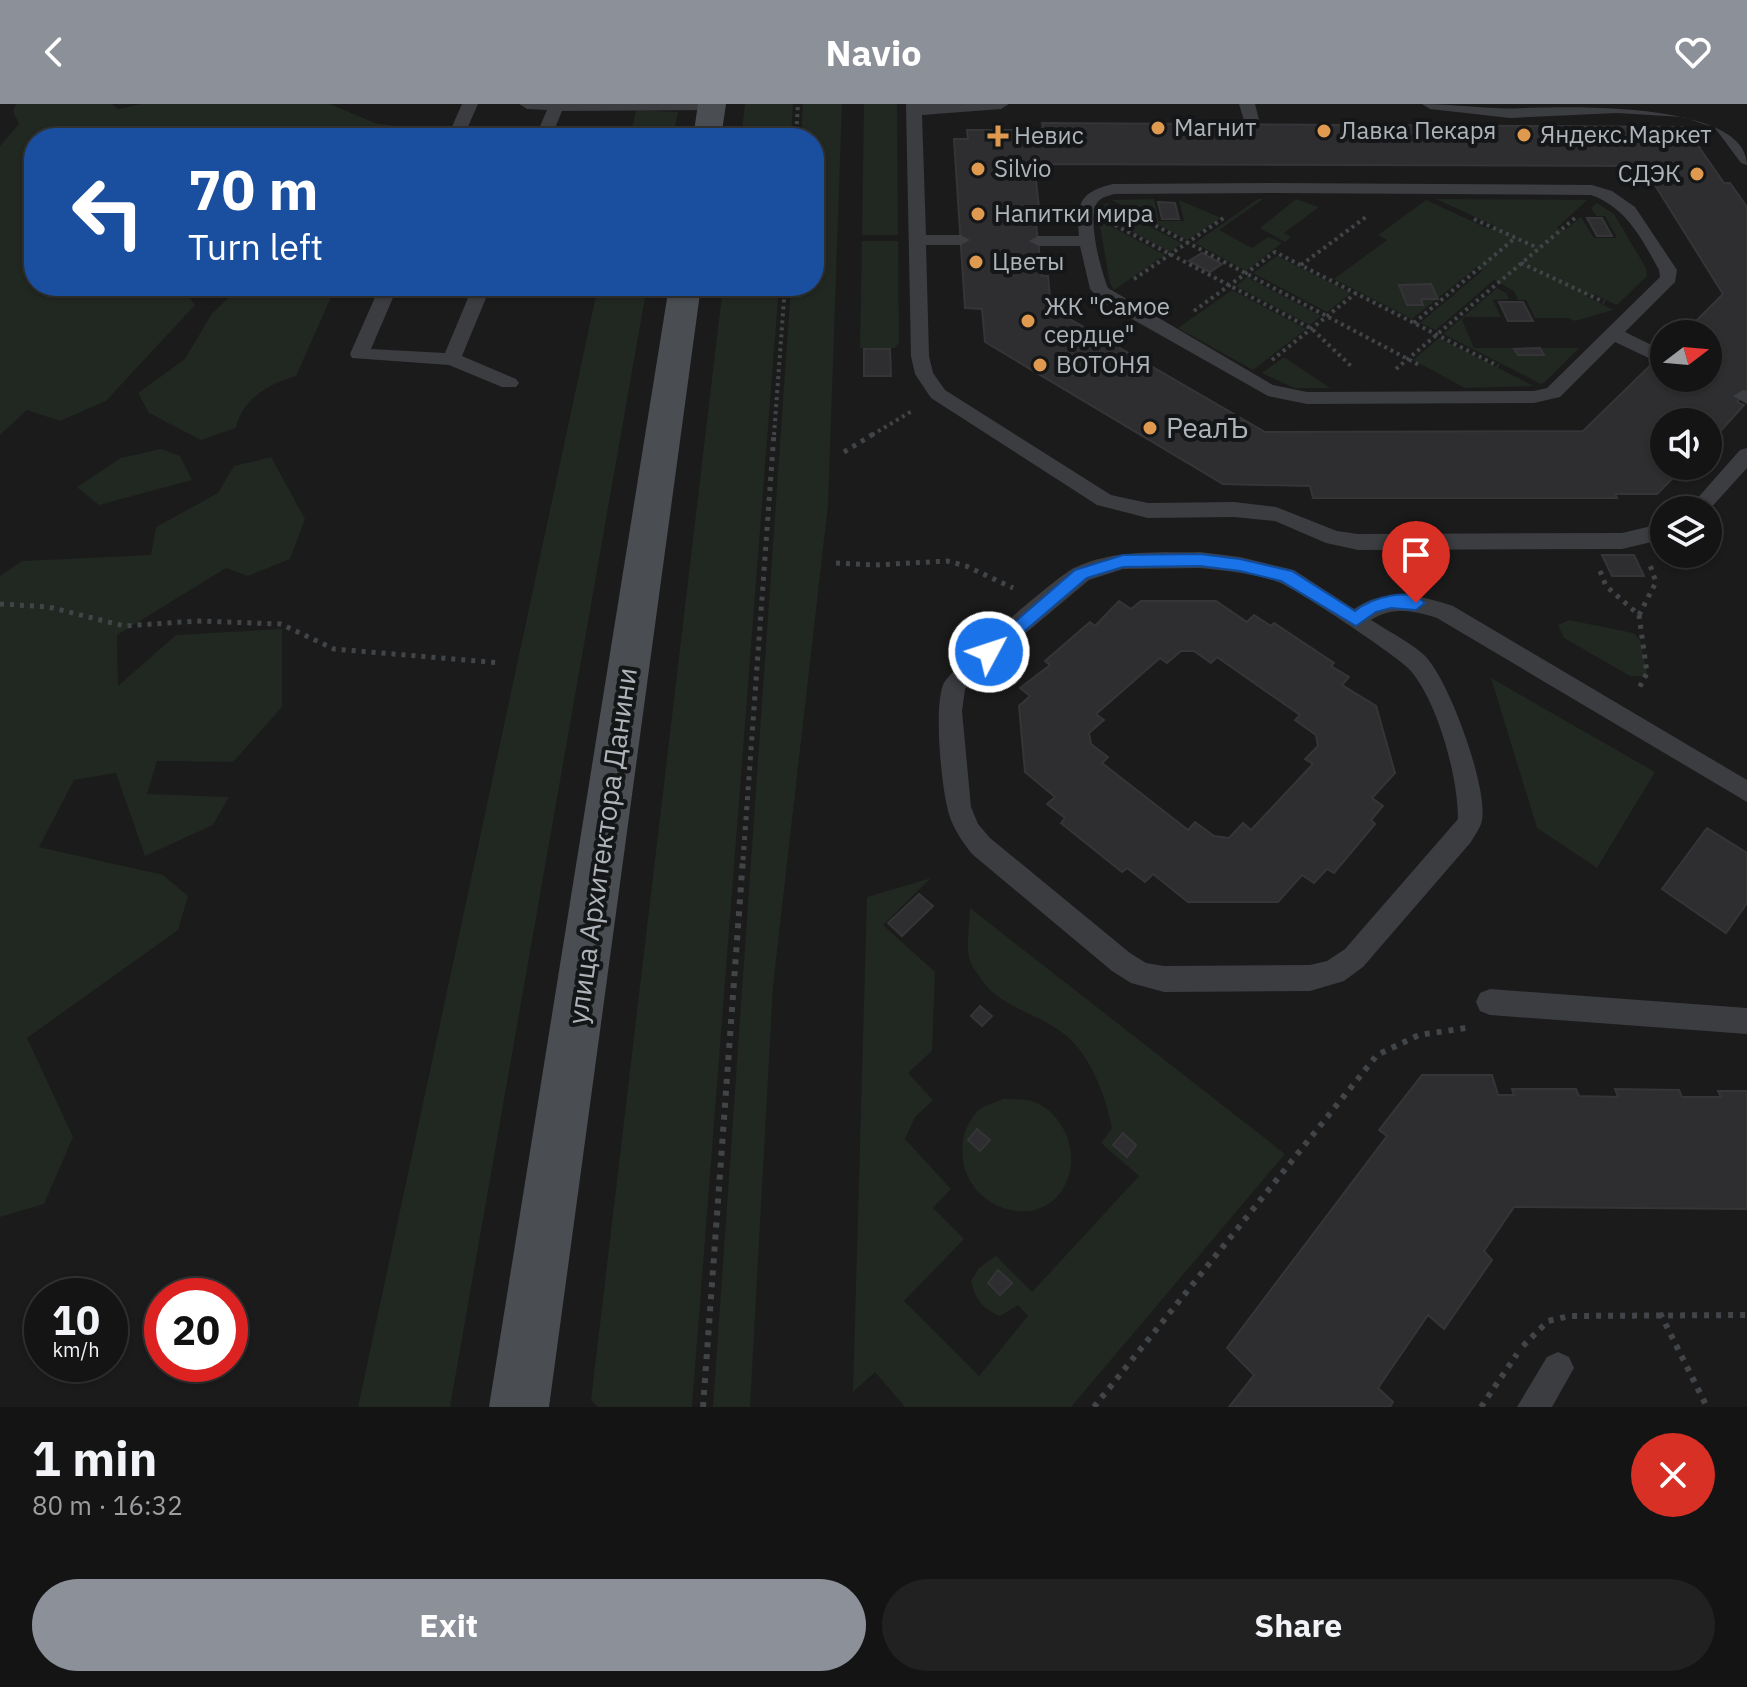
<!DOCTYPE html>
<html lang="en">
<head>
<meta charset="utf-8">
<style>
	body { margin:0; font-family:"IBM Plex Sans",sans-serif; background:#212122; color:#f1f3f6; height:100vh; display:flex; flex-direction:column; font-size:30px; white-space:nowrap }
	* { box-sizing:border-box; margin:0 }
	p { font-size:26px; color:#9d9ea0 }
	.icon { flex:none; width:44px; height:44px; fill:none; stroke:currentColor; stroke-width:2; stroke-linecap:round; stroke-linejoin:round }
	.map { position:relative; height:1303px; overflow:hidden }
	.panel { display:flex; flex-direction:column; background:#141415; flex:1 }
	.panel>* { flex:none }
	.guide { position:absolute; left:24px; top:24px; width:800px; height:168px; border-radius:32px; box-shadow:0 2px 6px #0004,0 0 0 2px #333334; background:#1a4fa0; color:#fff; overflow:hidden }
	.needle { width:52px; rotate:74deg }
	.tools { position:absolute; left:1650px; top:216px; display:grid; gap:16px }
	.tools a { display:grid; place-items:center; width:72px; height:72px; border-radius:50%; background:#141415; box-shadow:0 2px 6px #0004,0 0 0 2px #333334; font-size:40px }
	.speed { position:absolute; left:24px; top:1174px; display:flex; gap:16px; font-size:40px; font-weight:700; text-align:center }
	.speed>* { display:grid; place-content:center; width:104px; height:104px; border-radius:50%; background:#141415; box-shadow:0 2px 6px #0004,0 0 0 2px #333334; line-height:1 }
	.speed small { font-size:20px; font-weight:400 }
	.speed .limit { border:12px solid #d22; background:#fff; color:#111 }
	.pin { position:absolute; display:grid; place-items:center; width:68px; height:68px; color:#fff; margin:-82px -34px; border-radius:50% 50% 50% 0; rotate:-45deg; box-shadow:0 0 8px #0007 }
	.pin .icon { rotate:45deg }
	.me { position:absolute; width:88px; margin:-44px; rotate:50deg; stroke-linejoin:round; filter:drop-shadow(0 0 6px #0008) }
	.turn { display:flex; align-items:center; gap:28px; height:168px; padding:0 32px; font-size:36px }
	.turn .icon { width:104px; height:104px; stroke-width:2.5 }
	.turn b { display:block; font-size:56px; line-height:68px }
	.round { display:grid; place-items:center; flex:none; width:84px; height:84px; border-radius:42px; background:#212122 }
	.headline { display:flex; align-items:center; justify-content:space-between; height:136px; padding:0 32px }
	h1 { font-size:48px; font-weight:700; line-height:60px }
	.primary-button { display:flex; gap:16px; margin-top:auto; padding:16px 32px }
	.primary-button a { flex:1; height:92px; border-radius:48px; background:#8c9099; color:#fff; font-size:32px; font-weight:700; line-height:92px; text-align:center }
	.primary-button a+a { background:#212122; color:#f1f3f6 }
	header { display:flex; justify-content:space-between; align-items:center; height:104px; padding:0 32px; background:#8c9099; color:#fff; font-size:36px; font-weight:700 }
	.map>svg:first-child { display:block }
	.green { fill:#212721 }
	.building { fill:#2e2e30; stroke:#353538; stroke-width:2; fill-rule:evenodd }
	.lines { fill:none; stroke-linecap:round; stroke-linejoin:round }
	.path-far2 { stroke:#424548; stroke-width:4; stroke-dasharray:3 4; stroke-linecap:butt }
	.path-far1 { stroke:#424548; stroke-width:5; stroke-dasharray:4 6; stroke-linecap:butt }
	.path { stroke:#424548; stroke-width:6; stroke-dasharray:5 7; stroke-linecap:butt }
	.lane { fill:#3c3d41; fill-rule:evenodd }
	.secondary { fill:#4a4d51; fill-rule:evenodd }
	.route { fill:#1a73e8; stroke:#114b97; stroke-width:2 }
	.poi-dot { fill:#e09a4f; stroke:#151617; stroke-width:3 }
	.labels { text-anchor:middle; stroke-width:8; stroke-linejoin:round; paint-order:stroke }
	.far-poi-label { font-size:24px; fill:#aeb4ba; stroke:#151617; text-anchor:start }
	.poi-label { font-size:28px; fill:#aeb4ba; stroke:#151617; text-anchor:start }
	.street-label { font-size:28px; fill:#aeb4ba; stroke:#151617 }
</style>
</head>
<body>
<header><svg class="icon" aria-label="back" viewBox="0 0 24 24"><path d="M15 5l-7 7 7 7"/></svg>Navio<svg class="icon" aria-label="heart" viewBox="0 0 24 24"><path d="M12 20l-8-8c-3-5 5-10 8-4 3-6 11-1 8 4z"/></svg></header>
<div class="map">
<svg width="1747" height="1303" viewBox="0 0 1747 1303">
	<rect width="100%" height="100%" fill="#1b1b1c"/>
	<g class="green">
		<polygon points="16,0 112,0 118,5 141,0 330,0 375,19 408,24 404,34 34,34 34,182 182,182 195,201 106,297 60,317 27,306 0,331 0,42 19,20 13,7"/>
		<polygon points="745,0 793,0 791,34 741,34"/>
		<polygon points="803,0 842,0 828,401 773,882 750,1303 713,1303 791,182 814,182 814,34 801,34"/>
		<polygon points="864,0 897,0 898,131 862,131"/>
		<polygon points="636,6 678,8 673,34 630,34"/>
		<polygon points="1154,95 1159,117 1184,117 1179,96 1221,114 1187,136 1112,96"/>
		<polygon points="1258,95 1263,95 1219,126 1252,144 1268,133 1282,139 1246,167 1195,139"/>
		<polygon points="1296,95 1319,103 1284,129 1291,133 1285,138 1260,124"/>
		<polygon points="1436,95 1587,96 1557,124 1564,127 1581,113 1594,134 1617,134 1605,112 1596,112 1591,104 1597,99 1614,110 1646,164 1647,172 1617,201 1593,190 1587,192 1613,206 1575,217 1568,214 1535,214 1526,196 1518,196 1514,187 1494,176 1436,226 1420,219 1482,167 1478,162 1412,215 1334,175 1387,136 1378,131 1426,96 1489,125 1495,122"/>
		<polygon points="1106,99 1181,139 1182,139 1170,148 1098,109"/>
		<polygon points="1099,116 1165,151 1114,186 1110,180"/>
		<polygon points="862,137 898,137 899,238 895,244 860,244"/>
		<polygon points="1277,152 1351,189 1327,208 1253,169"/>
		<polygon points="1247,173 1321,212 1310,221 1236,182"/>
		<path d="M240,182H336L296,272C269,280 242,295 236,324L201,336L149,309L138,289L185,255L211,211Z"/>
		<polygon points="598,182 647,182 450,1303 358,1303"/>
		<polygon points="723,182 779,182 692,1303 598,1303 591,1296"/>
		<polygon points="1497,184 1506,189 1509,195 1493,196 1501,213 1465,213 1462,216 1474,244 1579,244 1545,278 1541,280 1443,230"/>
		<polygon points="1232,186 1306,225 1253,266 1178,224"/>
		<polygon points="1439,234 1534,282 1465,284 1413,256"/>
		<polygon points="1284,253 1330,284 1294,284 1262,269"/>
		<polygon points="161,345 180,352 192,376 99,401 77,383 121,354"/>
		<polygon points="271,353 305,415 290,455 248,472 226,464 117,531 118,582 176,531 282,525 282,603 233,658 157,657 147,690 229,693 213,721 145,752 116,669 74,676 39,743 163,771 188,792 178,826 27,934 73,1033 44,1100 0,1113 0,472 22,457 151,451 156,423 218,389 234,362"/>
		<polygon points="1569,516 1633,529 1640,536 1647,569 1645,572 1630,572 1564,534 1558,521"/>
		<polygon points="1491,574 1655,668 1597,764 1537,724"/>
		<path d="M931,774L883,821L935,868L932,947L908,969L933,996L915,1013L905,1035L951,1085L933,1104L964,1135L904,1197L979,1272L1028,1212L1018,1201L1000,1212C983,1205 975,1195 971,1177L979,1164L996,1152L1032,1188L1139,1072L1101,1039L1112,1024C1106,994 1093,958 1071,936C1041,907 1000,908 977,869C974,865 970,859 969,853C966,838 970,819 970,804L1285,1050L1071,1303H905L875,1268L853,1288L867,793Z"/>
		<path d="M1003,995C1011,995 1020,995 1028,996C1061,1004 1079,1044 1068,1074C1046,1136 953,1105 963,1037C964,1026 971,1013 980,1005C986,1001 996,998 1003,995Z"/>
	</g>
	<g class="building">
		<path d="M1042,19L1685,23L1724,79H1730L1747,103V287L1737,298L1744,301L1708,341V318H1664V362H1689L1684,363L1657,390H1615L1617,394H1313L1310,382L1223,380L985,238L982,205L965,204L954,35H968L967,26H1026L1043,24ZM1034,60L1643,62L1723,190L1683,230H1708V274H1664V248L1583,327L1265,328L1051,204L1048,172H1042L1038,137L1034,103H1039Z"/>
		<polygon points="1158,98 1175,99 1179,115 1162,115"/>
		<polygon points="1587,114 1602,114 1612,132 1597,132"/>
		<polygon points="1202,149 1222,160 1210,168 1189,157"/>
		<polygon points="1431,180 1438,195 1421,195 1423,201 1407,201 1399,181"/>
		<polygon points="1499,198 1523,198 1533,217 1508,217"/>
		<polygon points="1540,244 1544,251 1518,251 1514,245"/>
		<polygon points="864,245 890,245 891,272 864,272"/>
		<polygon points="1602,451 1634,451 1644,472 1612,472"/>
		<path d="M1119,497L1131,505L1141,497H1216L1247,518L1254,511L1271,522L1274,519L1334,559L1331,562L1349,573L1342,581L1376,602L1395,669L1372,694L1383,702L1371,716L1375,720L1334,769L1327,765L1314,779L1302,771L1278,798H1188L1153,770L1145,778L1127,764L1122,768L1061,719L1065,714L1047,700L1055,693L1025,668L1019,602L1030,592L1020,584L1050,561L1045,557L1090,518L1095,522ZM1181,547H1194L1211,559L1217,553L1300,611L1295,616L1316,631L1318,642L1305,655L1313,660L1251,726L1243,719L1229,734L1214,732L1195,718L1188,726L1102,659L1108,653L1091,640L1089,629L1104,616L1096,610L1160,554L1167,559Z"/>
		<polygon points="1707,724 1747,749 1747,799 1726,829 1662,785"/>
		<polygon points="919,790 933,802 902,832 888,819"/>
		<polygon points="980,902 992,912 982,922 971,912"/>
		<polygon points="1422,971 1492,971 1498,991 1514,991 1512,985 1576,985 1579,992 1618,993 1615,985 1679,986 1682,993 1721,993 1718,987 1747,987 1747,1105 1514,1103 1484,1147 1492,1156 1444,1225 1428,1211 1378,1284 1393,1298 1390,1303 1229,1303 1254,1271 1227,1244 1387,1032 1379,1026"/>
		<polygon points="977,1025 990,1036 980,1047 968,1036"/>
		<polygon points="1123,1029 1136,1041 1127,1053 1113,1041"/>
		<polygon points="998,1166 1012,1179 1000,1191 988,1179"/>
	</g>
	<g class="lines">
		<g class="path-far2">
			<polyline points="796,34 798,0"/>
			<polyline points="1143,115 1421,262"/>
			<polyline points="1474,115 1538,144"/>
			<polyline points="1115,121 1312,225 1352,263"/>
			<polyline points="1521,159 1604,198"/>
			<polyline points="1301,161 1366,113"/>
			<polyline points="1134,175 1225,113"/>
			<polyline points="1194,207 1275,148 1498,262"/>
			<polyline points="1414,219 1515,134"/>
			<polyline points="1272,256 1356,189"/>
			<polyline points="1396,265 1575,114"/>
			<polyline points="774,331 785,182"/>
			<polyline points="872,331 912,307"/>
		</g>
		<g class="path-far1">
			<polyline points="844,348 875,329"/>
			<polyline points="836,459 875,461 947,457 966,462 1013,484"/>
			<polyline points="1600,467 1606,482 1639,511 1647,569 1638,586"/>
			<polyline points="0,500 49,503 124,522 197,517 281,520 334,545 501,559"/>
			<polyline points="1639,511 1656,478 1650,461"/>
			<polyline points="743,756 774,329"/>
		</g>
		<g class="path">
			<polyline points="1660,1209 1707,1303"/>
			<polyline points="1523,1242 1548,1217 1570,1212 1747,1211"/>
			<polyline points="703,1303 743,754"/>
			<polyline points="1094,1303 1377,951 1419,931 1466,924"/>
			<polyline points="1481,1303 1517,1250"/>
		</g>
		<g class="lane">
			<polygon points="462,0 478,0 463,34 447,34"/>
			<polygon points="519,0 719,0 720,1 712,6 562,7 551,34 535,34 547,6 527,5"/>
			<polygon points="906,0 1009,0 1001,5 922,11 926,131 961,131 970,136 961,141 926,141 929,252 933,269 945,286 1111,391 1148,399 1234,398 1276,403 1337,427 1358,430 1622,429 1664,419 1664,435 1622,445 1358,446 1326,439 1275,417 1234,413 1148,414 1097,401 931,294 915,270 911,252"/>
			<polygon points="1239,0 1255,0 1260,20 1258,23 1246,23"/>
			<path d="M1422,0C1457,0 1492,6 1527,4C1582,2 1747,0 1747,61L1741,59L1715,24L1683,13L1617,9L1510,14L1430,5Z"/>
			<path d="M1272,79L1592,81L1612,87L1635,103L1677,166L1675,178L1625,228L1664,247V257L1653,256L1615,238L1560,293L1534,299L1307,300L1268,292L1102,198L1090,185L1080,142H1038L1029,137L1038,132H1079C1076,99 1080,88 1113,80ZM1272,89L1591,91C1626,103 1642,135 1659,166L1660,173L1547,284L1534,287L1307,288L1273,281L1108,184C1101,167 1087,115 1097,99C1101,93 1108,92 1114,90Z"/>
			<polygon points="380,182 398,182 371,245 445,249 473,182 491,182 462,252 516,275 519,279 516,283 502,283 449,261 352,254 350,250"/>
			<polygon points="1743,286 1747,287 1747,300 1733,292"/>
			<polygon points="1747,344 1747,364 1708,407 1687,406 1740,346"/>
			<path d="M1200,448L1240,453L1294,466L1354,505C1386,483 1419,491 1453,502L1747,676V698L1437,514C1414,507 1393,502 1371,516C1388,527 1408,537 1423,550C1448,572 1488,683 1482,716C1481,723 1475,731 1471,738L1363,863L1344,877L1310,887L1164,888L1131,879L1112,867L972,750C961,736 950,720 947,702C941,676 934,605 943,581C948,566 1057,472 1074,464C1113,445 1158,449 1200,448ZM1200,464C1226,467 1254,469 1278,478C1295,484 1399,553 1410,566C1438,598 1458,673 1458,715L1345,845L1327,857L1310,861L1164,862L1146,859L1130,849L990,734L978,720L971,703L962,607L965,585L977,570L1089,476L1123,465Z"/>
			<polygon points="1490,885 1747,904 1747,930 1490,911 1480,907 1476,898 1480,889"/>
			<polygon points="1558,1248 1569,1253 1574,1264 1552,1303 1517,1303 1547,1253"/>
		</g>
		<g class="secondary">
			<polygon points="698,0 726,0 721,34 693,34"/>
			<polygon points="669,182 701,182 549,1303 489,1303"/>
		</g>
	</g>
	<path class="route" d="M1200,450L1240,455L1292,467L1355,507C1371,494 1410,482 1425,499L1416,506L1391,504L1376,508L1356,522L1281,477L1240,467L1200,462L1123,463L1087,474L995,552H983L980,548L1075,466L1123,451Z"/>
	<g class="poi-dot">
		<circle cx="1158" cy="24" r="8"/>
		<circle cx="1324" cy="27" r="8"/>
		<circle cx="1524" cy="31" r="8"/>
		<path d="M994 20h8v8h8v8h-8v8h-8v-8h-8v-8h8z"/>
		<circle cx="978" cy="65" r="8"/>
		<circle cx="1697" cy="70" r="8"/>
		<circle cx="978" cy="110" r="8"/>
		<circle cx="976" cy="158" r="8"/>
		<circle cx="1028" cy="217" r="8"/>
		<circle cx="1040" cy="261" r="8"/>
		<circle cx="1150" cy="324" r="8"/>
	</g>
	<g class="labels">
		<g class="far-poi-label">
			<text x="1174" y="32">Магнит</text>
			<text x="1340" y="35">Лавка Пекаря</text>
			<text x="1540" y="39">Яндекс.Маркет</text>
			<text x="1014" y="40">Невис</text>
			<text x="994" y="73">Silvio</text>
			<text x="1681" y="78" text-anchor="end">СДЭК</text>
			<text x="994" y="118">Напитки мира</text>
			<text x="992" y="166">Цветы</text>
			<text x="1044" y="211">ЖК "Самое<tspan x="1044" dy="28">сердце"</tspan></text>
			<text x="1056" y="269">ВОТОНЯ</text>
		</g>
		<g class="poi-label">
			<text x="1166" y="334">РеалЪ</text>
		</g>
		<g class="street-label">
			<text transform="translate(602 742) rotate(-82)" y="10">улица Архитектора Данини</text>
		</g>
	</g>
</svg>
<div class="tools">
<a><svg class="needle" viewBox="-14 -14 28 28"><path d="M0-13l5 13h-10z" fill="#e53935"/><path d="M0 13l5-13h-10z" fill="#9d9ea0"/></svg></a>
<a><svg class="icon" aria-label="sound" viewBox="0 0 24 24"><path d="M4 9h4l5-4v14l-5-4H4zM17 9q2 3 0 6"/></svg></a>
<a><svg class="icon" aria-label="layers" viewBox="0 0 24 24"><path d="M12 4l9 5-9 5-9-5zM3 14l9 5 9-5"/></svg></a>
</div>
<div class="speed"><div>10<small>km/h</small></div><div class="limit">20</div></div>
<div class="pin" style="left:1416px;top:499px;background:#d93025"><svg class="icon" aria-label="arrive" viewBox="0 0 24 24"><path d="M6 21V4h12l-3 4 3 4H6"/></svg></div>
<svg class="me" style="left:989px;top:548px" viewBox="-20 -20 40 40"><circle r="17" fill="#1a73e8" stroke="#fff" stroke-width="3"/><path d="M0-11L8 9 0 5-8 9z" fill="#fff"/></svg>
<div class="guide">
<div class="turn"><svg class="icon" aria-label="left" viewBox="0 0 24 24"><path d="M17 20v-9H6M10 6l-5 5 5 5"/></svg><div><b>70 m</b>Turn left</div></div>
</div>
</div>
<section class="panel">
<div class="headline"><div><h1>1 min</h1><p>80 m · 16:32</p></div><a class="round" style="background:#d93025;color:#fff"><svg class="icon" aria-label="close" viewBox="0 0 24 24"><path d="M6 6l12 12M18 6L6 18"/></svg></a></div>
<div class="primary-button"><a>Exit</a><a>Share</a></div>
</section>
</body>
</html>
